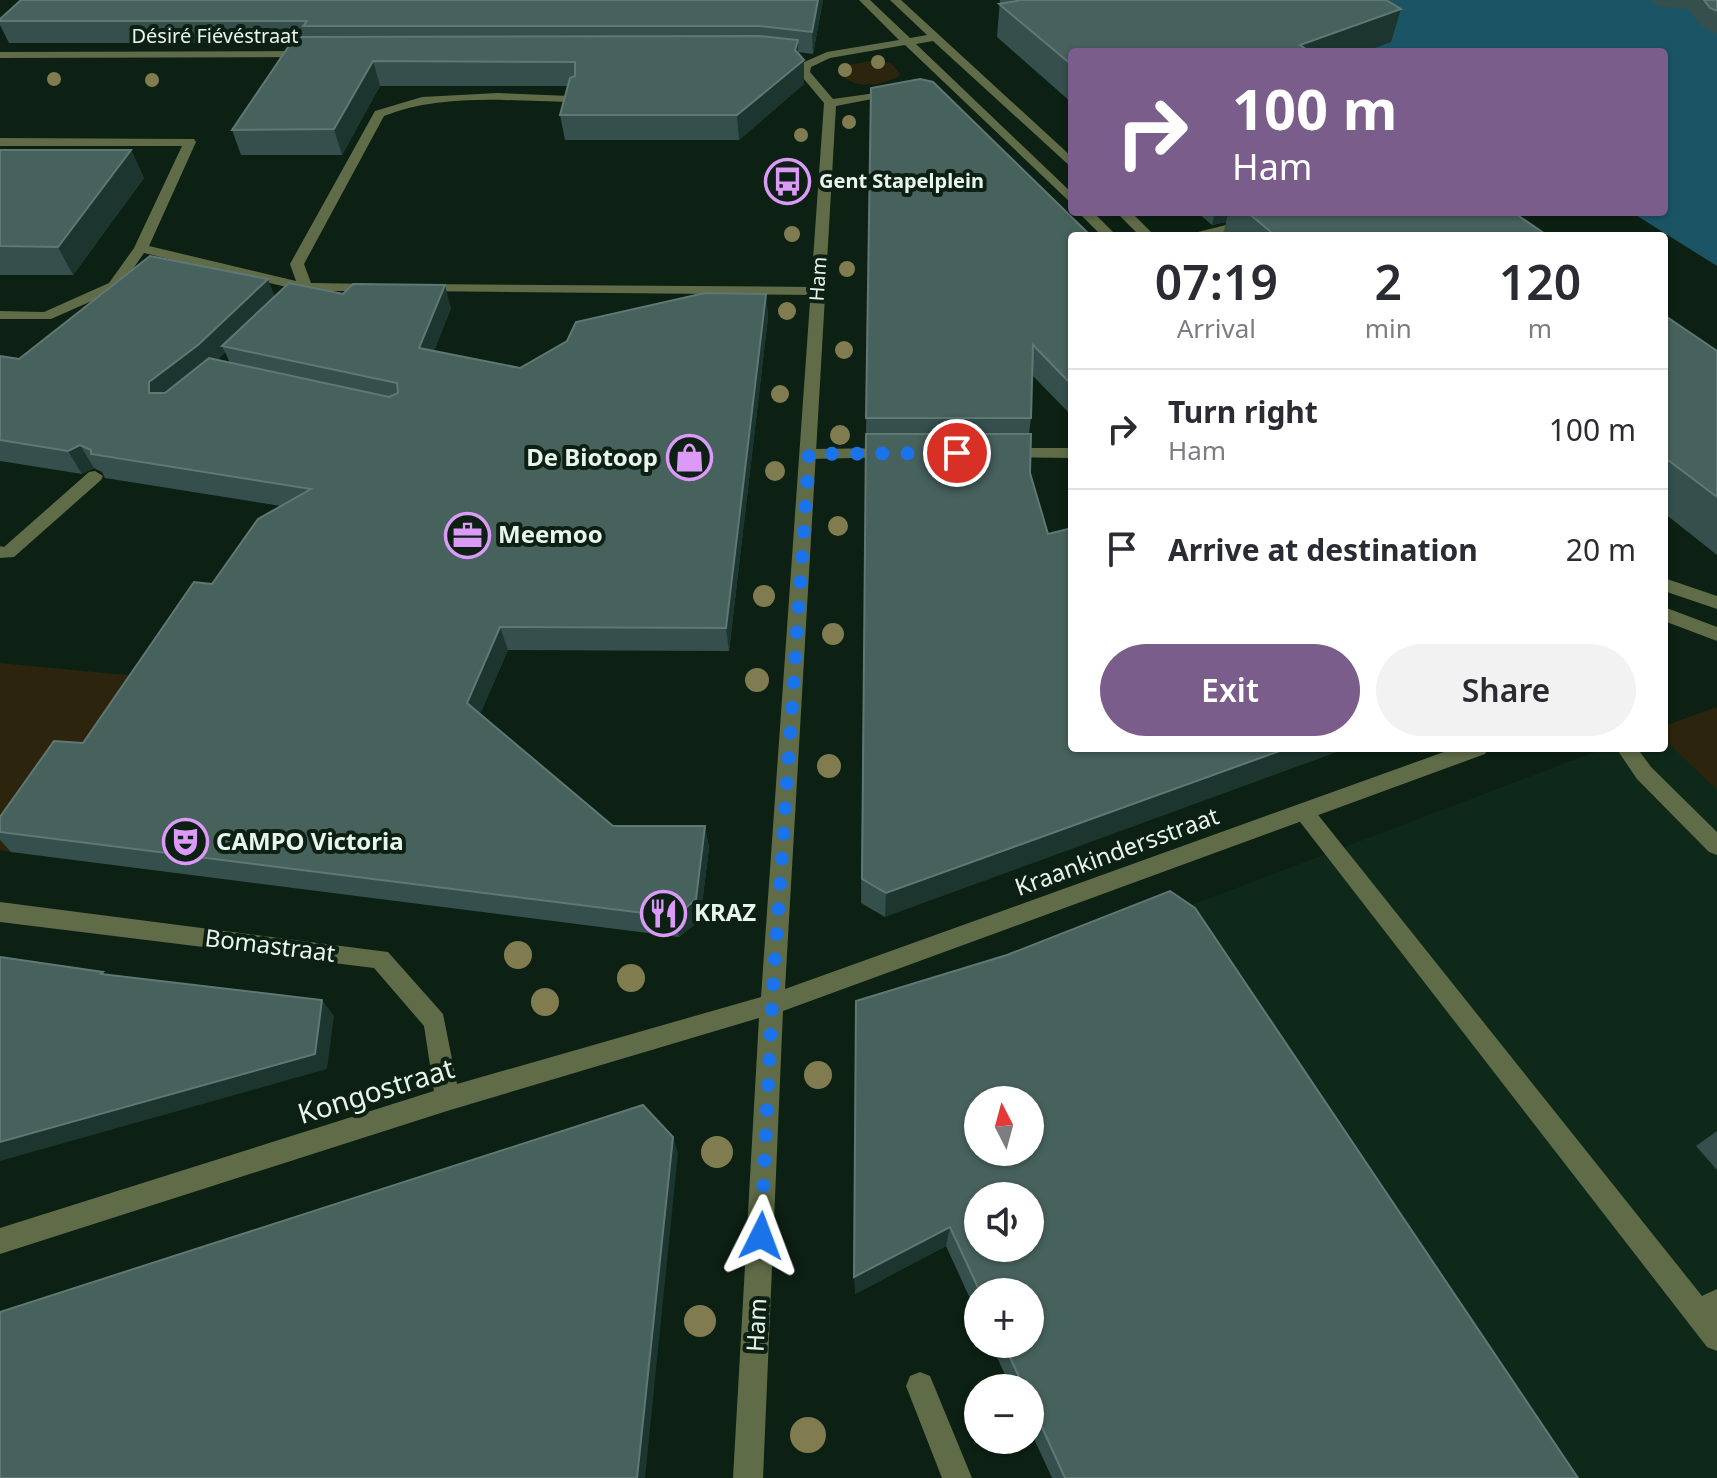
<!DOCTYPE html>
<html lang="en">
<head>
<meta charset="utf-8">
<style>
	body { margin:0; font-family:"Noto Sans",sans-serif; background:#f2f2f3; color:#2b2b33; height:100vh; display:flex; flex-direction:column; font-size:30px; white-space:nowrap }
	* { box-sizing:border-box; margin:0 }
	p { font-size:26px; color:#7c7c81 }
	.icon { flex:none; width:44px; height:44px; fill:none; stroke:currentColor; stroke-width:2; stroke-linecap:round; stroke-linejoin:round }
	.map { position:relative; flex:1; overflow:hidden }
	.side { position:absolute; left:1068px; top:232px; width:600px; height:520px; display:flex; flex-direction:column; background:#fff; border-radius:8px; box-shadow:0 2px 6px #0004 }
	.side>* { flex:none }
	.hud { position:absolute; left:1068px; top:48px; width:600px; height:168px; border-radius:8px; box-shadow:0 2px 6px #0004; background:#7a5d8b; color:#fff; overflow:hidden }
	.needle { width:52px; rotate:354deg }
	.fabs { position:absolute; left:964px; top:1086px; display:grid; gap:16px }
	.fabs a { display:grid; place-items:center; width:80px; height:80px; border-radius:50%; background:#fff; box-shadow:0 2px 6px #0004; font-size:40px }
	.pin { position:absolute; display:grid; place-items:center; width:68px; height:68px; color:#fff; margin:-34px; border:4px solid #fff; border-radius:50%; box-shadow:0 2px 8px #0007 }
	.me { position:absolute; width:88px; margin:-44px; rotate:3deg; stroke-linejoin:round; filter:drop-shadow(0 0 6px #0008) }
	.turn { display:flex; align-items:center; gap:28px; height:168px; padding:0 32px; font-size:36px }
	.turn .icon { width:104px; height:104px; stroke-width:2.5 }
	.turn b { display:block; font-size:56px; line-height:68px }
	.eta { display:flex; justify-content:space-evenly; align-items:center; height:136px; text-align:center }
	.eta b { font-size:48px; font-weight:600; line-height:56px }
	.cta { display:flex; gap:16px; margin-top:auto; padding:16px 32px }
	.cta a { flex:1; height:92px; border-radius:48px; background:#7a5d8b; color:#fff; font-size:32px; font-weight:600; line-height:92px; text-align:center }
	.cta a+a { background:#f2f2f3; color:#2b2b33 }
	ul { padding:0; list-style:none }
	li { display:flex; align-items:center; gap:24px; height:120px; padding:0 32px; border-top:2px solid #e1e1e2 }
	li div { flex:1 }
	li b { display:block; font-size:30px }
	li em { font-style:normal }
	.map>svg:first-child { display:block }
	.built { fill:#0e2919 }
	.green { fill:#2c240d }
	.water { fill:#1b5565 }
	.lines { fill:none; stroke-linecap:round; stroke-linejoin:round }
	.service { fill:#606c48; fill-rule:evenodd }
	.minor { fill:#606c48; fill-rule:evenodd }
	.tree { fill:#807c50 }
	.wall { fill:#344f4c; fill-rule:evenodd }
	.shaded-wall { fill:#1c352e }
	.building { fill:#47615d; stroke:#607874; stroke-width:2; fill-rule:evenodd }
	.route { stroke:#1a73e8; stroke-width:14; stroke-dasharray:0 25.2 }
	.labels { text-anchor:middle; stroke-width:8; stroke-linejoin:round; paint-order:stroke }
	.far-street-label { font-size:20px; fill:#e8f5ec; stroke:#0c2013 }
	.far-poi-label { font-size:20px; font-weight:bold; fill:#e8f5ec; stroke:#0c2013; text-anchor:start }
	.poi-label { font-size:24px; font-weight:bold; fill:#e8f5ec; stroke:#0c2013; text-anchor:start }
	.street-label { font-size:24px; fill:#e8f5ec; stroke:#0c2013 }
	.near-street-label { font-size:28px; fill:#e8f5ec; stroke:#0c2013 }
</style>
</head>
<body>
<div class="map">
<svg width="1717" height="1478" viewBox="0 0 1717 1478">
	<rect width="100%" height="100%" fill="#0c2013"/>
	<polygon class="built" points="1717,707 1717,1478 1541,1478 1160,917 1605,748 1664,748 1664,726"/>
	<g class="green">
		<path d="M876,60L891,63L900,74L898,77C877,86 855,90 839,73L843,66Z"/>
		<polygon points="0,663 158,678 11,852 0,850"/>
		<polygon points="1717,707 1717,790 1664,739 1664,726"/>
	</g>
	<polygon class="water" points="1294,0 1717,0 1717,266 1631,212 1664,212 1664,52 1377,52"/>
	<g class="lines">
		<g class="service">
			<path d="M498,93L570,96L576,99L570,102C508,101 443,93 384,116L304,264L311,283L377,284L384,288L382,291H309L286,309L279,305L295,289L144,253L119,289L51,319H0V311L44,312L109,283L134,248L182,146H0V138L194,139L196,142L149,246L296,281L290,264L375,111L422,97Z"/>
			<polygon points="421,284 817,287 824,291 817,295 416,291 414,288"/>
			<polygon points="893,448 899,449 899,457 809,459 801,454 809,449"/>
			<polygon points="1005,448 1072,448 1072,458 999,457 999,449"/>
			<polygon points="95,471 103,476 101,480 14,557 0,558 0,546 4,547 89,472"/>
			<polygon points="1616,748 1637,748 1651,767 1717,832 1717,855 1709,852 1637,779"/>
			<polygon points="1304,803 1311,806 1702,1296 1717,1289 1717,1351 1707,1347 1297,818 1294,812 1297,806"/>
			<polygon points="920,1372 930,1376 972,1478 942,1478 906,1386 910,1376"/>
		</g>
		<g class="minor">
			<polygon points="859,0 870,0 910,38 927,35 890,0 901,0 1072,157 1072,168 933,41 916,44 1072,193 1072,204 905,45 830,58 811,67 810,72 833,99 897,90 903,93 836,106 785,989 1455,748 1488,748 1485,754 783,1011 763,1478 733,1478 759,1018 447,1111 0,1254 0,1228 434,1091 424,1026 374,968 0,922 0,902 388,952 443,1014 457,1084 761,997 824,103 798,72 802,63 827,52 899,40"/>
			<polygon points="0,52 308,51 314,54 308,57 0,58"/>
			<polygon points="1078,212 1093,212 1117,236 1102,236"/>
			<polygon points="1116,212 1131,212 1155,236 1140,236"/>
			<polygon points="1278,212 1302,212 1207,236 1182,236"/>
			<polygon points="1664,578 1717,596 1717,609 1664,591"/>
			<polygon points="1664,607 1717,627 1717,641 1664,621"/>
		</g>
	</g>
	<g class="tree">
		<circle cx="878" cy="62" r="7"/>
		<circle cx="845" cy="70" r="7"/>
		<circle cx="54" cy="79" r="7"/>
		<circle cx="152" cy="80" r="7"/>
		<circle cx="849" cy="122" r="7"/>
		<circle cx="801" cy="135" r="7"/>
		<circle cx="792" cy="234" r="8"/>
		<circle cx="847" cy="269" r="8"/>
		<circle cx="787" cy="311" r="9"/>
		<circle cx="844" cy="350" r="9"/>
		<circle cx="780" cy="394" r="9"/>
		<circle cx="840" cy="435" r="10"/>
		<circle cx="775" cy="471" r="10"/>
		<circle cx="838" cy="526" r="10"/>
		<circle cx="764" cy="596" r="11"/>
		<circle cx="833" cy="634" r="11"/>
		<circle cx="757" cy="680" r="12"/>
		<circle cx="829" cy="766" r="12"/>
		<circle cx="518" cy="955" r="14"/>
		<circle cx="631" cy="978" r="14"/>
		<circle cx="545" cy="1002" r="14"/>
		<circle cx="818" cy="1075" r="14"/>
		<circle cx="717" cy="1152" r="16"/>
		<circle cx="700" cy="1321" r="16"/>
		<circle cx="808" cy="1435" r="18"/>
	</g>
	<g class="wall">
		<polygon points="823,0 813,54 798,52 804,60 804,84 739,140 565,140 560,115 568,86 380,86 342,155 241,155 232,130 291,43 9,43 0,25 0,19"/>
		<polygon points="1000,0 1386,0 1391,42 1072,52 1072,103 997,37"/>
		<polygon points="1651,0 1717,0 1717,34 1701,26 1688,9 1657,6"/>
		<polygon points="871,88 1072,236 1072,416 1032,375 1031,418 1029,434 885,917 861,903 866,434"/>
		<polygon points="0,150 131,150 144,178 73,275 0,275"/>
		<polygon points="1197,212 1513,212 1548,236 1224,236 1223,235 1226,222 1212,225"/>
		<path d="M343,294L451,308L434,351L520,368L766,294L768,317L729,651L508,650L480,714L613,826H705L709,848L700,920L679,937L11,852L0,840V817L83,743L212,584L281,506L105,478L102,472L94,468L82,474L0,461V356L19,359L275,297ZM225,352L230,363L217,360Z"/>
		<polygon points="1664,315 1717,351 1717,555 1664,513"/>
		<polygon points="856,1001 1578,1478 1052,1478 1030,1430 1030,1388 1011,1388 991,1344 1030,1344 1030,1292 978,1292 978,1316 946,1246 855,1294"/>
		<polygon points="1717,1131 1717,1170 1696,1146"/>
	</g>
	<g class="shaded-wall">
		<polygon points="818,0 823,0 813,54 812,32"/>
		<polygon points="1401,9 1391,42 1364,52 1299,52 1300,45"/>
		<polygon points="798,40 798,64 804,60 804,84 739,140 737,115 795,50"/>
		<polygon points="373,61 380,86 342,155 334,129"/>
		<polygon points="131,150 144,178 73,275 58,247"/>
		<polygon points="1215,212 1229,212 1226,222 1212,225"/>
		<polygon points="268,279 277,302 222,346 225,352 209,368 161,406 149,393 149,382"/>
		<polygon points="445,285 451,308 426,372 419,348"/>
		<polygon points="766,294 768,317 729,651 726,628"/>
		<polygon points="80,445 94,468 82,474 68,451"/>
		<polygon points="500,627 508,650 475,726 467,703"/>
		<polygon points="1288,748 1348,748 885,917 886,893"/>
		<polygon points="705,826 709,848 700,920 679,937 675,917"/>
		<polygon points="322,1000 334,1016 327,1069 0,1161 0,1142"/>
		<polygon points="673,1137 678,1153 645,1478 637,1478"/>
		<polygon points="950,1227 946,1246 855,1294 854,1277"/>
	</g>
	<g class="building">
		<polygon points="21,0 818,0 812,32 760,26 303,26 307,21 0,21 0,19"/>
		<polygon points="1016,0 1386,0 1401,9 1300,45 1310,52 1072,52 1072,65 999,4 1017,1"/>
		<polygon points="1704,0 1717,0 1717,11 1710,8"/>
		<polygon points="759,36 798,40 795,50 804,60 737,115 560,115 570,78 575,76 575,62 373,61 334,129 232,130 295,37"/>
		<polygon points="920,79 933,82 1091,236 1072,236 1072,385 1033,345 1031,418 866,418 871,88"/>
		<polygon points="0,150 131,150 58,247 0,246"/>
		<polygon points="1247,212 1513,212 1548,236 1276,236"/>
		<polygon points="150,256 268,279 198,345 149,382 149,393 165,393 209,358 389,397 398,393 397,383 222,346 289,283 343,294 353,284 445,285 419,348 520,368 567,341 576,322 705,293 766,294 726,628 500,627 467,703 613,826 705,826 696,899 675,917 0,832 0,817 54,741 83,743 194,582 212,584 258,519 311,489 91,454 91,450 80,445 68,451 0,440 0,356 19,359"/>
		<polygon points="1664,315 1717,351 1717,497 1664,457"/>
		<polygon points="866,434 1031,434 1030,473 1048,534 1072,528 1072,748 1288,748 886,893 862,879"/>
		<path d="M1170,891L1195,908L1578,1478H1065L1030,1401V1388H1024L1004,1344H1030V1292H980L950,1227L854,1277L856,1001L1007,955ZM978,1100H1030V1152H978ZM978,1196H1030V1248H978Z"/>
		<polygon points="0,957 103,972 101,974 322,1000 315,1054 0,1142"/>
		<polygon points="643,1105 673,1137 637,1478 0,1478 0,1312"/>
	</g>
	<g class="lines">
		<polyline class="route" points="761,1236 772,1004 809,454 957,453"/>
	</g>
	<defs>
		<symbol id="bus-ring" viewBox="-11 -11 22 22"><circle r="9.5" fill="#0c2013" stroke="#da9af6" stroke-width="1.5"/><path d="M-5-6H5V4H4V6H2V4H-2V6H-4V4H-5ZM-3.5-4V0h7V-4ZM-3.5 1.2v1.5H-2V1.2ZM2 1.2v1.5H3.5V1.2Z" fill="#da9af6"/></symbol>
		<symbol id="shop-ring" viewBox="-11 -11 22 22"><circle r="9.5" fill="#0c2013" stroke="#da9af6" stroke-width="1.5"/><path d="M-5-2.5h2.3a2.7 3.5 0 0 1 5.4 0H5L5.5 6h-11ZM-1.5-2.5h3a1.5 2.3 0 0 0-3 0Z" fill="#da9af6"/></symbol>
		<symbol id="office-ring" viewBox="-11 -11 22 22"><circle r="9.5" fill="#0c2013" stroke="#da9af6" stroke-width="1.5"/><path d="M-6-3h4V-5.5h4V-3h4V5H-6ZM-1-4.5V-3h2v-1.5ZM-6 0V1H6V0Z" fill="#da9af6"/></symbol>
		<symbol id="theatre-ring" viewBox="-11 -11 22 22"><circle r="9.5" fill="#0c2013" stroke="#da9af6" stroke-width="1.5"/><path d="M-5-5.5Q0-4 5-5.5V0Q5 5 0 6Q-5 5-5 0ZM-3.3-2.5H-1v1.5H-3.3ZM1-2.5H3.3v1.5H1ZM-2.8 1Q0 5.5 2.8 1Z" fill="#da9af6"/></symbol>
		<symbol id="restaurant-ring" viewBox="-11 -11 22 22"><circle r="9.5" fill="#0c2013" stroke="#da9af6" stroke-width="1.5"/><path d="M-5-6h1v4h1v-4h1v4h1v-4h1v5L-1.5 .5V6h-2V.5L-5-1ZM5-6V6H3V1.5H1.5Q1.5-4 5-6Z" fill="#da9af6"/></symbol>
	</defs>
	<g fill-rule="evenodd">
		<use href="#bus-ring" x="762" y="156" width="51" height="51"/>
		<use href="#shop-ring" x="664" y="432" width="51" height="51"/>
		<use href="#office-ring" x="442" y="510" width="51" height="51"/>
		<use href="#theatre-ring" x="160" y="816" width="51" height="51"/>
		<use href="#restaurant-ring" x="638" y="888" width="51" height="51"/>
	</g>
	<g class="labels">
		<g class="far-street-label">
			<text x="215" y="43">Désiré Fiévéstraat</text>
			<text transform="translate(818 279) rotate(-86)" y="7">Ham</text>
		</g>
		<g class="far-poi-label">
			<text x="819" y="188">Gent Stapelplein</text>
		</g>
		<g class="poi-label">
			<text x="658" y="466" text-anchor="end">De Biotoop</text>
			<text x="498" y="543">Meemoo</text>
			<text x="216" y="850">CAMPO Victoria</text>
			<text x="694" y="921">KRAZ</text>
		</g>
		<g class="street-label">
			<text transform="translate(1117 852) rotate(-20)" y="8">Kraankindersstraat</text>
			<text transform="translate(270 946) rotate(7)" y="8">Bomastraat</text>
			<text transform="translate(757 1325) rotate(-87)" y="8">Ham</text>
		</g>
		<g class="near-street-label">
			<text transform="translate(376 1091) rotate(-17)" y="10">Kongostraat</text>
		</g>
	</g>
</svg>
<div class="fabs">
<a><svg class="needle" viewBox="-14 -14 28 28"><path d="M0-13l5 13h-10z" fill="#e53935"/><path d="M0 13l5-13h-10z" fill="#7c7c81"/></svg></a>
<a><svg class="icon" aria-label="sound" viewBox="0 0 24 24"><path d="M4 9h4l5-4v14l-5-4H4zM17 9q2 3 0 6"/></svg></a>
<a>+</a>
<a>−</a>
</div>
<div class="pin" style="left:957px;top:453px;background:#d93025"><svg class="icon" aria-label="arrive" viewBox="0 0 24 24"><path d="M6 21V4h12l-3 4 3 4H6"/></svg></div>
<svg class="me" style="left:761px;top:1236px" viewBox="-20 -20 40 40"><path d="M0-17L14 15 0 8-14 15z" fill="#1a73e8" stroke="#fff" stroke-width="4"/></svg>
<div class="hud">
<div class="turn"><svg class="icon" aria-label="right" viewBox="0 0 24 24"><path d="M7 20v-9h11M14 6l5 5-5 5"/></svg><div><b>100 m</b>Ham</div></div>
</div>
<section class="side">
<div class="eta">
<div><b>07:19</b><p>Arrival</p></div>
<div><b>2</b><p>min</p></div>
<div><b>120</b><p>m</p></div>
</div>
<ul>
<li><svg class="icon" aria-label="right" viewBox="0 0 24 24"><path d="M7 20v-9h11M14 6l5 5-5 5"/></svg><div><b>Turn right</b><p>Ham</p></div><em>100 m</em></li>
<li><svg class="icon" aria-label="arrive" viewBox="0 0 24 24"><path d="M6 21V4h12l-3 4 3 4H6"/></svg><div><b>Arrive at destination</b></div><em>20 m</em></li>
</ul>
<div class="cta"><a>Exit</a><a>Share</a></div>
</section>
</div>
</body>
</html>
